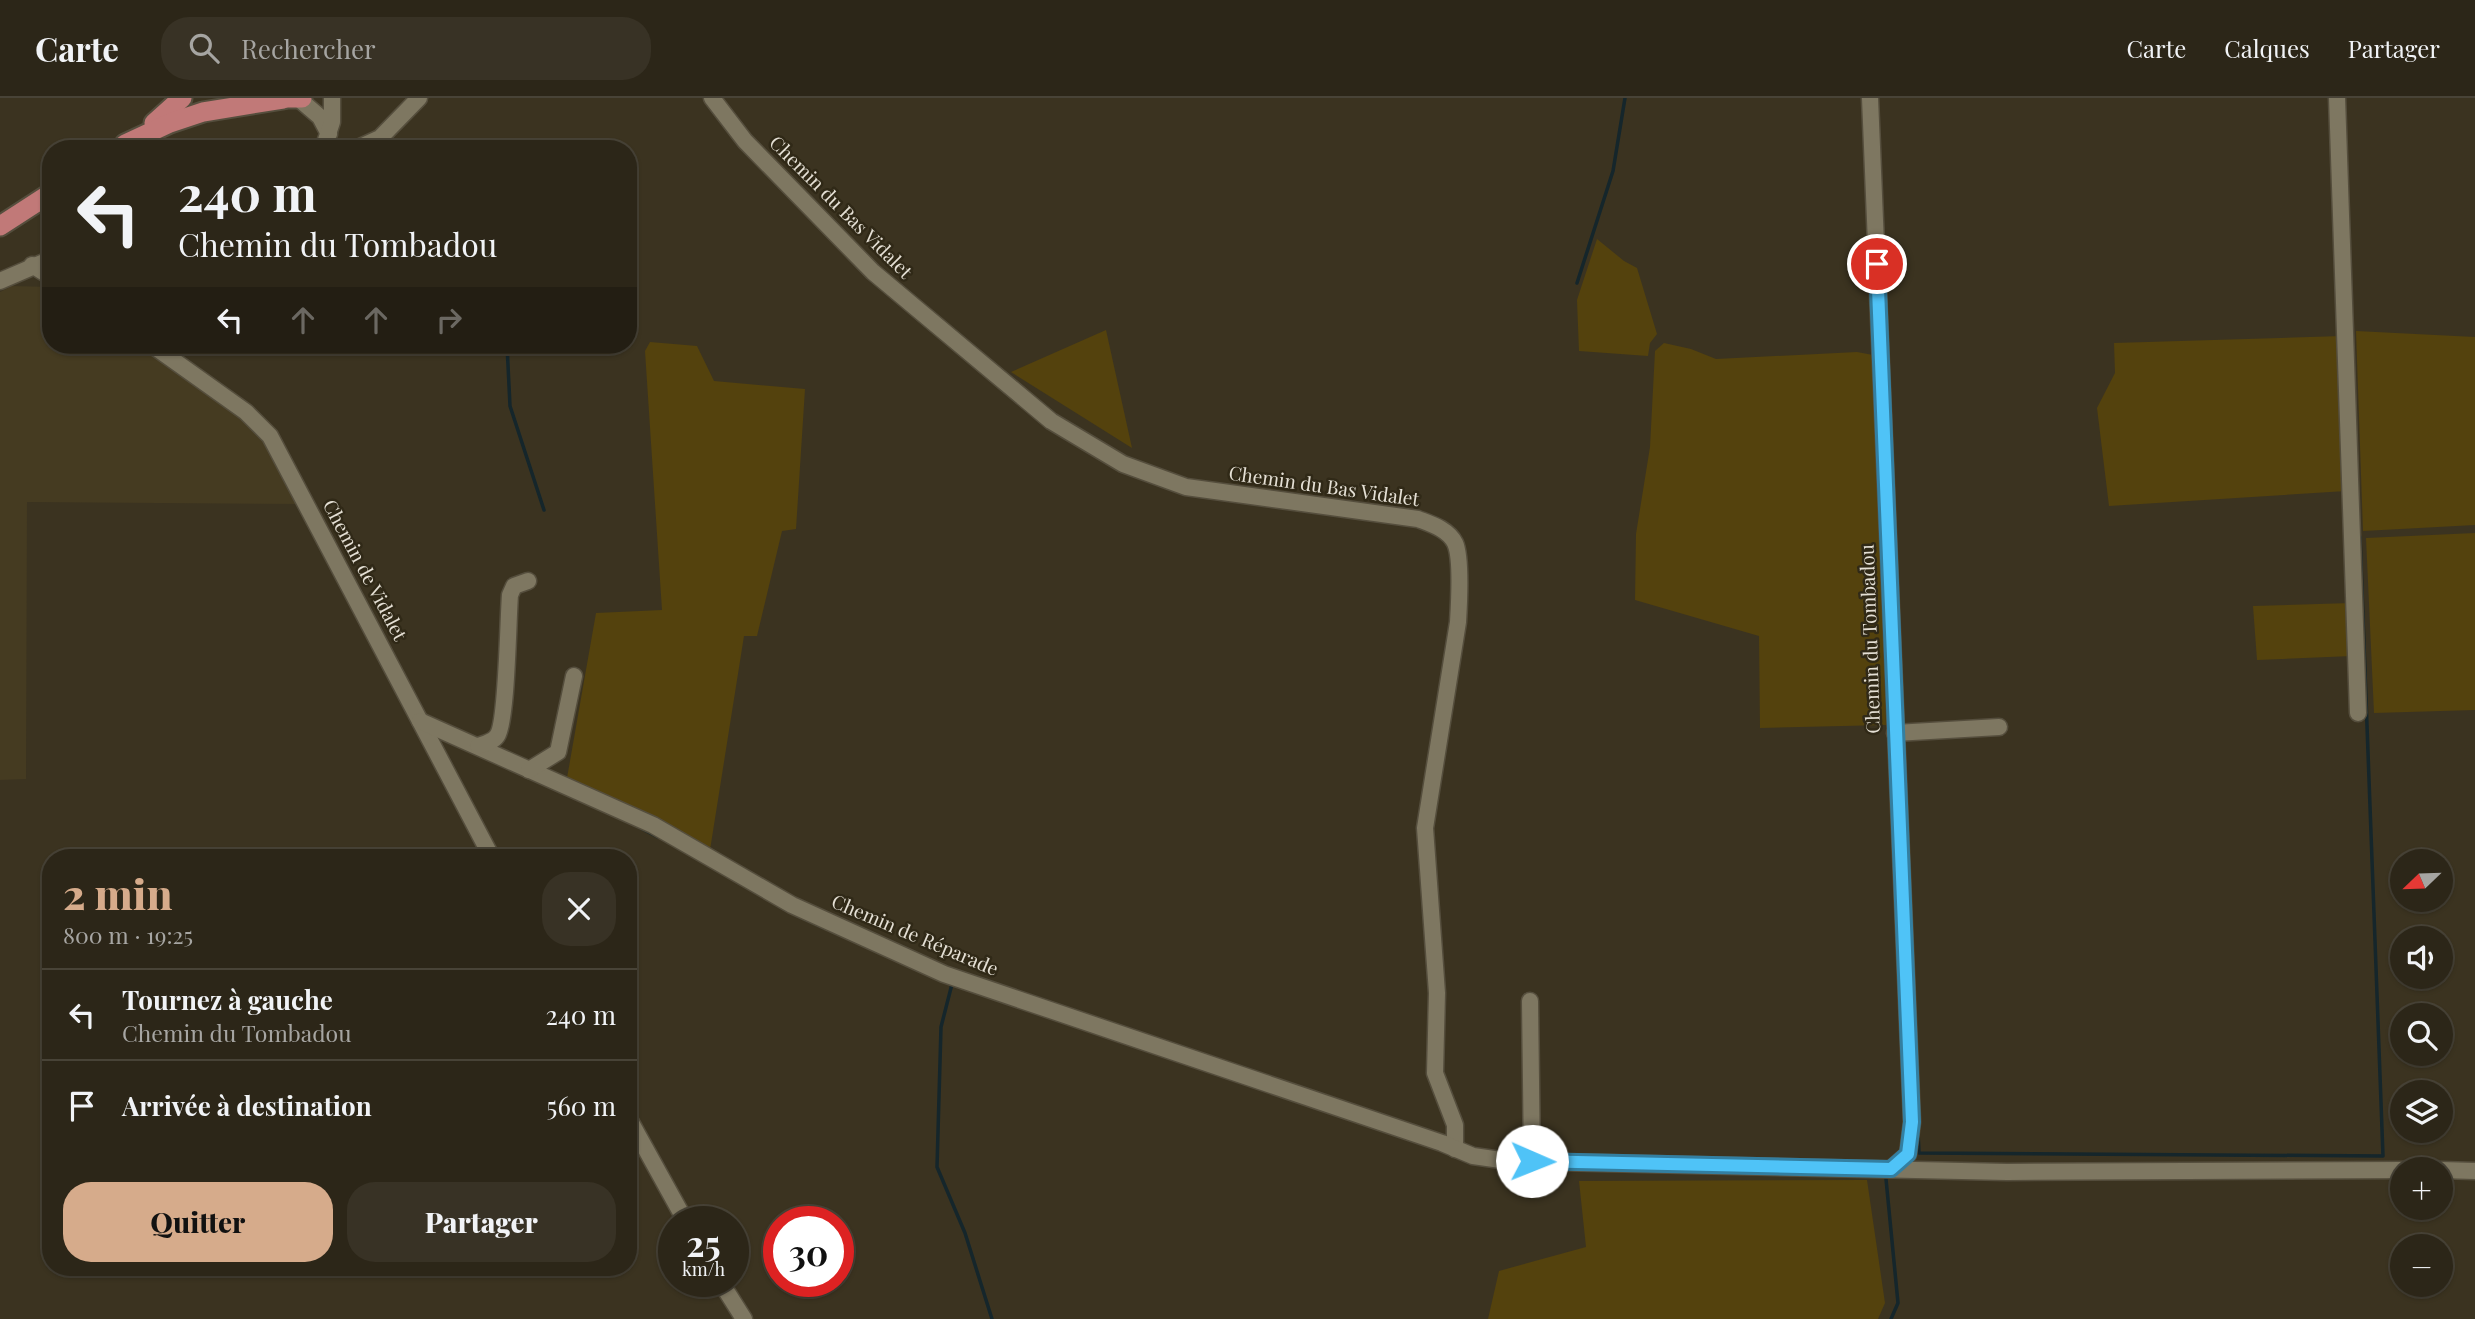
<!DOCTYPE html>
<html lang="fr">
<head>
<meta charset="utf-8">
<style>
	body { margin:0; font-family:"Playfair Display",serif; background:#383225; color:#f1f3f6; height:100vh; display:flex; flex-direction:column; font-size:26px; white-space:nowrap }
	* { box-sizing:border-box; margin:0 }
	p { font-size:23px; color:#a6a5a2 }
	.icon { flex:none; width:38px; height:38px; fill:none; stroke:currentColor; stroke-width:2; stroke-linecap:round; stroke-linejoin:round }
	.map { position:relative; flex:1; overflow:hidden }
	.panel { position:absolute; left:42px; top:751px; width:595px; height:427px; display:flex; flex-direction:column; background:#2c2618; border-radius:28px; box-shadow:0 2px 5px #0004,0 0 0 2px #484337 }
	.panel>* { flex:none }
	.banner { position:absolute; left:42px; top:42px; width:595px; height:214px; border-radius:28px; box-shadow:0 2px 5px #0004,0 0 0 2px #484337; background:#2c2618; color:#f1f3f6; overflow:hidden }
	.needle { width:46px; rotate:247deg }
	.buttons { position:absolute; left:2390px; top:751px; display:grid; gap:14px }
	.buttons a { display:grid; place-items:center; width:63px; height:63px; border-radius:50%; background:#2c2618; box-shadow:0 2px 5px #0004,0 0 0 2px #484337; font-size:35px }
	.speed { position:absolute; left:658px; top:1108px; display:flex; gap:14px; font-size:35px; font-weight:700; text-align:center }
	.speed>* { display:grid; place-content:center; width:91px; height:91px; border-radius:50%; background:#2c2618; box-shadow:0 2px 5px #0004,0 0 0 2px #484337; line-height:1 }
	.speed small { font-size:18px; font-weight:400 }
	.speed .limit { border:10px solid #d22; background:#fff; color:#111 }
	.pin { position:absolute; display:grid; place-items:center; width:60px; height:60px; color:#fff; margin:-30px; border:4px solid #fff; border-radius:50%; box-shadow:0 2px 7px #0007 }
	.me { position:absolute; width:77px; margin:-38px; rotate:91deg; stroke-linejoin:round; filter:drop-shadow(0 0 5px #0008) }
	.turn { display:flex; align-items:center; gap:24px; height:147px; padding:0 21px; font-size:32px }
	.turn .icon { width:91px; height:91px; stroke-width:2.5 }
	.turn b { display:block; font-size:49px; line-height:60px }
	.lanes { display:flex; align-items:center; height:66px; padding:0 21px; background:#0003; justify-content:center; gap:35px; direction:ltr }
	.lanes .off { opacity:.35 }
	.round { display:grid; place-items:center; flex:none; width:74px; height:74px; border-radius:28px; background:#383225 }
	.headline { display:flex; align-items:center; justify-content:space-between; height:119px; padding:0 21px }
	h1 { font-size:42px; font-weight:800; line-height:52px; color:#d6ab8b }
	.button { display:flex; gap:14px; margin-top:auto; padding:14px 21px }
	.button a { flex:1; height:80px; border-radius:28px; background:#d6ab8b; color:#111; font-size:28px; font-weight:800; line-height:80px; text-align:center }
	.button a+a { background:#383225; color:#f1f3f6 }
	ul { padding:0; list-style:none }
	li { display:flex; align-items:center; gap:21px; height:91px; padding:0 21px; border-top:2px solid #484337 }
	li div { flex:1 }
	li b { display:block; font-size:26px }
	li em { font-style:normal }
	header { display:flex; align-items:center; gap:42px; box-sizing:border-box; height:98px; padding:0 35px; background:#2c2618; border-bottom:2px solid #484337 }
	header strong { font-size:33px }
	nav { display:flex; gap:38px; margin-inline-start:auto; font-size:24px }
	.search { width:490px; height:63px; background:#383225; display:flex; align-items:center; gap:18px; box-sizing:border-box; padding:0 24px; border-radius:28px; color:#a6a5a2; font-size:26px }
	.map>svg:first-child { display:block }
	.built { fill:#453b21 }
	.green { fill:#54420d }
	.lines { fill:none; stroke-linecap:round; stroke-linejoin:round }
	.stream { stroke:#15262b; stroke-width:3.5 }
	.minor-casing { stroke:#554e3d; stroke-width:19 }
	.major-casing { stroke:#554e3d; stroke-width:23 }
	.minor { stroke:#7e7761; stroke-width:16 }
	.major { stroke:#c17978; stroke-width:19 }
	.route-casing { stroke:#337fa1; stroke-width:18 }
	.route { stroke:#4fc3f7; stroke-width:12 }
	.labels { text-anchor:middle; stroke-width:5; stroke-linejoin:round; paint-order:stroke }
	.street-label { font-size:19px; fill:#e5e0d5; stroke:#302917 }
</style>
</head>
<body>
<header>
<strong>Carte</strong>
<div class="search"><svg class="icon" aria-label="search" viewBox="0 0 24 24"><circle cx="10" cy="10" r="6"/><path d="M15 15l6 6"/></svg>Rechercher</div>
<nav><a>Carte</a><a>Calques</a><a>Partager</a></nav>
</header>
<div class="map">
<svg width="2475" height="1221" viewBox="0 0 2475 1221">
	<rect width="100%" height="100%" fill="#3b3320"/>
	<polygon class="built" points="12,188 51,189 51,247 142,247 253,329 270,351 299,406 27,404 26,681 0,682 0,194"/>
	<g class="green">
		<polygon points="1597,141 1624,163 1637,170 1657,236 1650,245 1648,258 1579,253 1577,202"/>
		<polygon points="1106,232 1132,350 1011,274"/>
		<polygon points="2356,233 2475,239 2475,427 2363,433"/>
		<polygon points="2342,238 2346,393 2109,408 2097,310 2115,275 2114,245"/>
		<polygon points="650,244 697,248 714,283 805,291 796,431 782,433 757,538 744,538 710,752 567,680 596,515 662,512 645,253"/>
		<polygon points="1664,245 1691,251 1716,261 1857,254 1873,257 1886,627 1760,630 1759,538 1635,502 1636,436 1650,349 1655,253"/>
		<polygon points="2475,435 2475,612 2374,615 2366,440"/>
		<polygon points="2351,505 2352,558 2257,562 2253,508"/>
		<polygon points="1867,1082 1885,1205 1878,1221 1488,1221 1499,1173 1586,1149 1579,1083"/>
	</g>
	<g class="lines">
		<g class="stream">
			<polyline points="1577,185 1613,73 1625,0"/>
			<polyline points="507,247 510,308 544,412"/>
			<polyline points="637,728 658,739"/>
			<polyline points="796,817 824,830"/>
			<polyline points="952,886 941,929 937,1069 965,1135 992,1221"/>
			<polyline points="1918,1034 1919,1055 2383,1058 2360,439"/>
			<polyline points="1886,1081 1898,1205 1891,1221"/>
		</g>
		<defs>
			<g id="minor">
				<path d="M712,0L745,43L873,174L1051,323L1123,366L1186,389L1418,421C1431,426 1448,431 1455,445C1462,460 1459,507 1458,524L1425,730L1437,895L1435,975L1455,1027V1051"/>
				<polyline points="1870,0 1912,1024 1908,1056 1891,1071"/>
				<polyline points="2337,0 2358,615"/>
				<polyline points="299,1 320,19 329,36"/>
				<polyline points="323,51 332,24 332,0"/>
				<polyline points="356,51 380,40 419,0"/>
				<polyline points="32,167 51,179"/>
				<polyline points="0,183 51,161"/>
				<polyline points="152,247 246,314 270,338 492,760"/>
				<polyline points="420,623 653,727 792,807 944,876 1442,1045 1473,1058 1508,1063 2007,1074 2403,1072"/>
				<polyline points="1895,635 1999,629"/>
				<path d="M478,648C484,646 493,644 497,638C507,625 508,521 510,497L514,488L528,483"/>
				<polyline points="529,672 558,654 574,578"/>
				<polyline points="1530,903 1532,1063"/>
				<polyline points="628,1019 686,1124"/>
				<polyline points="2441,1072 2475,1073"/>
				<polyline points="720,1183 744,1221"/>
			</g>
			<g id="major">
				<polyline points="278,0 302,0"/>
				<polyline points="154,25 182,0"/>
				<polyline points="125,46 170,25 203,14 283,1"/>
				<polyline points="0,128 51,95"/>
			</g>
		</defs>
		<use href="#minor" class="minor-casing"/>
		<use href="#major" class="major-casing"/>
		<use href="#minor" class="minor"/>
		<use href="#major" class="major"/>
	</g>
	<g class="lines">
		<defs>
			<polyline id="route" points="1532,1063 1891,1071 1908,1056 1912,1024 1877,166"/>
		</defs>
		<use href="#route" class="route-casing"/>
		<use href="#route" class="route"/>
	</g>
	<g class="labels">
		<g class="street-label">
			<text transform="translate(841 109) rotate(45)" y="7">Chemin du Bas Vidalet</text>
			<text transform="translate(1324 388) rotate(8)" y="7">Chemin du Bas Vidalet</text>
			<text transform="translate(365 472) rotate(62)" y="7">Chemin de Vidalet</text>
			<text transform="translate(1870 541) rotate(-92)" y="7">Chemin du Tombadou</text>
			<text transform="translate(915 837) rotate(23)" y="7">Chemin de Réparade</text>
		</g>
	</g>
</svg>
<div class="buttons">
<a><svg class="needle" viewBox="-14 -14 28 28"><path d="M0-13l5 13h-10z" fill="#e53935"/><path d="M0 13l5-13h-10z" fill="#a6a5a2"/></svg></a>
<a><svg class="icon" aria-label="sound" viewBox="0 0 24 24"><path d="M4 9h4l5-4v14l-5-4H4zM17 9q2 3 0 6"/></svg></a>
<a><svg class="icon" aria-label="search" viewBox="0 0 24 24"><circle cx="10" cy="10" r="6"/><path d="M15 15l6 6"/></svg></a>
<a><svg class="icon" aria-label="layers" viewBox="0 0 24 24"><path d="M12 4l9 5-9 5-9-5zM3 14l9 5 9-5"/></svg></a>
<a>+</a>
<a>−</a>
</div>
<div class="speed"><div>25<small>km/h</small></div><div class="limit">30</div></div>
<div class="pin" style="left:1877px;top:166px;background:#d93025"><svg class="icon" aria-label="arrive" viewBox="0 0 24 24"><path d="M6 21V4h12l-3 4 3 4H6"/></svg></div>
<svg class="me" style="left:1532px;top:1063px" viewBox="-20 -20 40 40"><circle r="19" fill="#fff"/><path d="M0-13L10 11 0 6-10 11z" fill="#4fc3f7"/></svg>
<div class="banner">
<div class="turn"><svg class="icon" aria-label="left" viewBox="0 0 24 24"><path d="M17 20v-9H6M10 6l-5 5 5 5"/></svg><div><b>240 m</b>Chemin du Tombadou</div></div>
<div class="lanes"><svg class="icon" aria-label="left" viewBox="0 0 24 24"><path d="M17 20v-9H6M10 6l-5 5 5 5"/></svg><svg class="icon off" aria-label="ahead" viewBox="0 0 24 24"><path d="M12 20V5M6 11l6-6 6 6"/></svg><svg class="icon off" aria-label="ahead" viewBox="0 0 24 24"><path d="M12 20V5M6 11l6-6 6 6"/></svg><svg class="icon off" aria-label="right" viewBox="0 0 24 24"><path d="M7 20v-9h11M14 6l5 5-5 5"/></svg></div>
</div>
<section class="panel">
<div class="headline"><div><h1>2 min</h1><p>800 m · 19:25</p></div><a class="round"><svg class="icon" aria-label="close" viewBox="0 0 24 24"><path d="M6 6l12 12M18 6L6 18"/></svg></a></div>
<ul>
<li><svg class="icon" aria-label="left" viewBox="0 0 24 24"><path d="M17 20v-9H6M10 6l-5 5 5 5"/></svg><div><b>Tournez à gauche</b><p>Chemin du Tombadou</p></div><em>240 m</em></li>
<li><svg class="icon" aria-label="arrive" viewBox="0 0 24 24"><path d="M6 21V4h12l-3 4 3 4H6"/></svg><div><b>Arrivée à destination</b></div><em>560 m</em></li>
</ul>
<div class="button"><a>Quitter</a><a>Partager</a></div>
</section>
</div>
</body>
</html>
